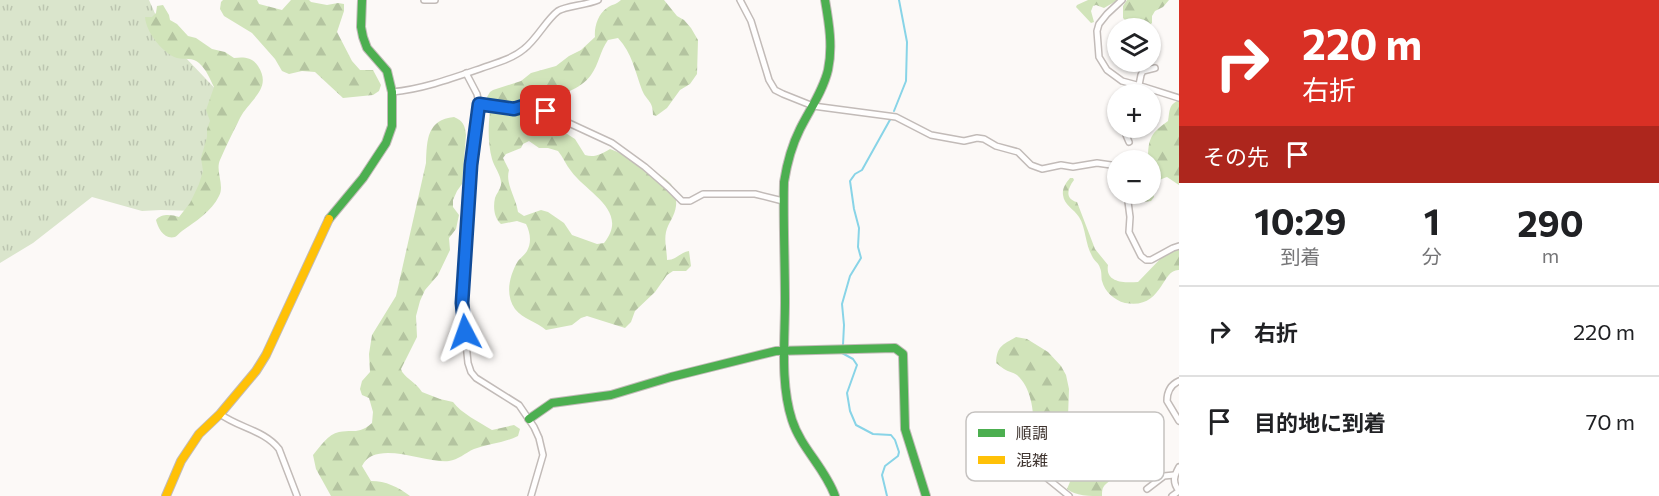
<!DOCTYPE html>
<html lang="ja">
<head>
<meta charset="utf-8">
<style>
	body { margin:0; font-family:Commissioner,"Noto Sans JP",sans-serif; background:#f6f6f6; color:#202124; height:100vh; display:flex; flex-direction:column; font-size:22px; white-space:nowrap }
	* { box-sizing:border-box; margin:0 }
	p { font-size:20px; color:#757577 }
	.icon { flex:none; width:33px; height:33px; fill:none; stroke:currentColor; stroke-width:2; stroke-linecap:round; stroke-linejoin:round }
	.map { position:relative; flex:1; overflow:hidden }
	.side { display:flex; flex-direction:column; background:#fff; width:480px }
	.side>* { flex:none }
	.top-card { background:#d93025; color:#fff; overflow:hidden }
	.fabs { position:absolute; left:1107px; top:18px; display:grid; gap:12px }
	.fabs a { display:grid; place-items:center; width:54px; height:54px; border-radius:50%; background:#fff; box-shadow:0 2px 4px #0004; font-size:30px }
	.pin { position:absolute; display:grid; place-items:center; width:51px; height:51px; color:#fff; margin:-26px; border-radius:12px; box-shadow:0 3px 9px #0006 }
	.me { position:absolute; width:66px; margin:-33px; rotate:356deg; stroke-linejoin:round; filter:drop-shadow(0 0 4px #0008) }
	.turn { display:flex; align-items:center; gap:21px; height:126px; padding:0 24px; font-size:27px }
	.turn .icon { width:78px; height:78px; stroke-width:2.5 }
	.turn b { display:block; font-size:42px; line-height:51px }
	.then { display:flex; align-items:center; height:57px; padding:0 24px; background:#0003; gap:12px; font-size:22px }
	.eta { display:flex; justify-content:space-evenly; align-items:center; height:102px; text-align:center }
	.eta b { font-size:36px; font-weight:700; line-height:42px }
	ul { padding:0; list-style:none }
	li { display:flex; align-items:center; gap:18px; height:90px; padding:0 24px; border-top:2px solid #e0e0e0 }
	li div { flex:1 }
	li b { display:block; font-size:22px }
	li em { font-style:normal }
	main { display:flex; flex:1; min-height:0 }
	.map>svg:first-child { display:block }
	.grass { fill:url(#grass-tufts) }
	.forest { fill:url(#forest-firs); fill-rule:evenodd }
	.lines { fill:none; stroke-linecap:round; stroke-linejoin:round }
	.stream { stroke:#88d4e7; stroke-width:2 }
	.street-casing { stroke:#c2bbb8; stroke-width:8 }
	.fast-casing { stroke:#c2bbb8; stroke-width:10 }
	.slow-casing { stroke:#c2bbb8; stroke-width:10 }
	.street { stroke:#fffefe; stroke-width:5 }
	.fast { stroke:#4caf50; stroke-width:8 }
	.slow { stroke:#ffc107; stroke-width:8 }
	.route-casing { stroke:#114b97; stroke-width:15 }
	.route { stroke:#1a73e8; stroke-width:10 }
	.key { fill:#fff; stroke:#c5c2c0; stroke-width:1.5 }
	.key-label { font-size:16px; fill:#3d322d }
</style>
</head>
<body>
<main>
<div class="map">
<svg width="1179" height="496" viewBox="0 0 1179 496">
	<defs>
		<pattern id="grass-tufts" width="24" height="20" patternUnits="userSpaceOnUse" patternTransform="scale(1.5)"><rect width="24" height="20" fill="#dae5cc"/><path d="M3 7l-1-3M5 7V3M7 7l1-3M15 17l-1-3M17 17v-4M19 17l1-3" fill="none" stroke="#bcc5b0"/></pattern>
		<pattern id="forest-firs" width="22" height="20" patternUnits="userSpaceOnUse" patternTransform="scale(1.5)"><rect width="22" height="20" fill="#d1e4ba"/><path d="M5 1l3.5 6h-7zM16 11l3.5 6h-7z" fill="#b4c4a0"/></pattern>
	</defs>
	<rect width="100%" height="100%" fill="#fcf9f7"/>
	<polygon class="grass" points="0,0 149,0 165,36 225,99 195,211 161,210 142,211 92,197 33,243 0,263"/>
	<g class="forest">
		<polygon points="223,0 257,0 259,4 282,10 291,0 309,0 311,2 327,5 338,3 344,4 344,11 337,32 352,61 360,70 373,70 381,85 379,91 373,95 343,98 315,72 302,71 289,74 282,71 275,59 252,33 224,16 220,9 221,2"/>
		<path d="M621,0H664L677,16L684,20L691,28L698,40L697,74L690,84L680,90L667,108L656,116L653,115C653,100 647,102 642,90C635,71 632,53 618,38L608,40C600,51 599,64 591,75C580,90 560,95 543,99L540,103L542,106L550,110L564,132L575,139L585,155C595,158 601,154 610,149C622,153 664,175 671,184C674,189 677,199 676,206C675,216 668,223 666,232C664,241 667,251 667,260C677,260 680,252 689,251L691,266L686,271H673L667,275L655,292L635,311L631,322L625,328L587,316L581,318L572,325L546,330C537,322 523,319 515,309C505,295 509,276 518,261C521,258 525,254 527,251C532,242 530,232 526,224L517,221L501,224C494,218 493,207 495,198C496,194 500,190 501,185C502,176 494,167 492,159C488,144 488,127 490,112H495C499,108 501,106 498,101L488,100L487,97L490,92L493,90L521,81L531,73L556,66L569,56L581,50L595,37C594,27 598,14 607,8C612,4 616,5 621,0ZM529,141L539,148H548L558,151C563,157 566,165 571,171C587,193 630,211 604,243L597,244L572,235L564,223L548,212L541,210L524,216L518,212C516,197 505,184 509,170L503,158L506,154L521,148L523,144Z"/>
		<polygon points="1088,0 1118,0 1104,8 1096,5 1093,6 1091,11 1094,22 1091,23 1076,7 1077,5"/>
		<polygon points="1127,0 1169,0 1163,7 1155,11 1152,16 1152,23 1146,28 1126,28 1128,23 1123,18 1123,6"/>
		<path d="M163,5L169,15L170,20L177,24L188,36L196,38L212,49L225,52L234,58C244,57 252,57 258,66C273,89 249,100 240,118C233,132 226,146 220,160C215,171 225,185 219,196C212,211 195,222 182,231C179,233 177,236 175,237C164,240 158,228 156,220C162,213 172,215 179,217L190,203L199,184L203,171L201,158L207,137V129L210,121L206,110L214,87C210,79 206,69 199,63C193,57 184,60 177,58C162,53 146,32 145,17H152L156,13L157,6Z"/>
		<path d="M1179,100V185L1167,177C1155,181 1153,185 1154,197L1151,201L1143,202L1139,199L1135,194H1150V160H1148C1148,138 1151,133 1168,121C1170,111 1168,105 1179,100Z"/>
		<path d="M454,117C463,121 465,125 466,135L462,184L457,191L453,200V207L459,215L456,229L449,238L450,250L438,275L425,290L420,301L416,316L417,337L401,369C403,377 416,382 422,392L440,399L453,402C461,413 479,422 492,430L514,425L520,429L518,436C504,443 488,444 474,449C465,453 458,460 449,461C427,464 375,438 362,466L371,481C386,481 398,487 410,496H331L316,469L313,455C320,447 328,434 339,432C354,429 358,435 372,423L373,412L369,398L362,395L360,389L362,381L370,372L369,354L372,335L396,296L426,163C427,139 427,120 454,117Z"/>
		<path d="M1070,178H1073L1074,180C1067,189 1065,199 1077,202L1095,249L1108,265C1105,283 1124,283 1138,282L1164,255L1179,248V270C1161,269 1163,310 1125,303C1114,300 1105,292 1102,281C1101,277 1102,272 1100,268C1099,263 1094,261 1092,256C1085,244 1086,228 1079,217C1074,209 1064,205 1063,195C1062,188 1066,183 1070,178Z"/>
		<path d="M1016,337L1027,339L1048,352L1061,366L1066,375L1069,389L1068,417L1073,431H1080L1093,421L1096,422V436L1106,448L1110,470L1113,472L1124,464L1129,448H1134L1137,451C1138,465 1126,483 1111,480C1103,486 1102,487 1102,496C1090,496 1075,496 1067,489C1069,484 1071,480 1072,475C1074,463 1062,452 1055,444L1047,445L1036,454H1033C1034,430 1037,393 1017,375C1013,372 1008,372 1004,369C1001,367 999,365 996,363C997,346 1002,345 1016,337Z"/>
	</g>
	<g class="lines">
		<g class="stream">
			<polyline points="894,111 906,81 907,42 899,0"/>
			<polyline points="843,345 844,325 842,304 850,276 861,258 858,247 859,228 854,209 850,181 855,174 862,170 891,118"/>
			<polyline points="842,353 853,359 857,365 847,393 850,411 856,425 873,434 891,435 895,440 899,452 898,456 885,466 882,475 887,496"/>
		</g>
		<defs>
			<g id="street">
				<polyline points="424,0 435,0"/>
				<polyline points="740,0 751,21 769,80 775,90 783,94 813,106 896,117 931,135 964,141 977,138 984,139 996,146 1018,152 1031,165 1042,169 1061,165 1073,167 1097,163 1118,166"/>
				<polyline points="1122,0 1107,14 1099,24 1097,31 1099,57 1107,70 1122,81 1144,87 1179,98"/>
				<polyline points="466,73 477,94 479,104 471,165 462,303 468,363 471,372 476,378 519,405 534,427 539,438 543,455 531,496"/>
				<polyline points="1139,85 1141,75 1143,71 1155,68"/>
				<path d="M392,92C423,89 453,78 482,68C496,63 512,59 524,49C537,39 546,20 558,11C566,6 587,5 598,0"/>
				<polyline points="479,104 514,109 530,104 535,104 558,118 612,143 645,167 668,187 682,201 690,201 703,194 755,194 783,201"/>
				<polyline points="1126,128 1126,135 1129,142"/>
				<polyline points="1127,194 1130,217 1129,232 1141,256 1146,260 1151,260 1173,248 1179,246"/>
				<path d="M1179,381C1170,385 1167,392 1167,401L1179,421"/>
				<path d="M220,414C239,428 264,430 279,449L297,496"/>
				<polyline points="1032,466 1069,496"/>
				<polyline points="1147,489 1164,476 1174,475"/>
				<path d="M1172,496L1179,491C1172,482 1174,476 1179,467"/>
			</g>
			<g id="fast">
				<path d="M825,0C829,23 833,47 828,70C823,91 810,109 800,129C792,145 787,163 784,182C783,222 785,262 785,302C785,340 780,383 792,420C801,448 825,468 835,496"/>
				<polyline points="329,219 363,178 386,143 392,126 392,92 387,71 367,48 363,37 361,27 362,0"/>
				<polyline points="529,419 552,403 611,395 671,377 776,351 895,348 903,354 905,429 926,496"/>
			</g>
			<polyline id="slow" points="166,496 181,461 199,434 220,414 256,371 266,355 329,219"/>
		</defs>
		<use href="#street" class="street-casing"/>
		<use href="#fast" class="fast-casing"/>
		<use href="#slow" class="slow-casing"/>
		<use href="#street" class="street"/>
		<use href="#fast" class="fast"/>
		<use href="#slow" class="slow"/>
	</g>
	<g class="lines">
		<defs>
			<polyline id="route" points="465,332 462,303 471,165 479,104 514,109 530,104 535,105 546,111"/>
		</defs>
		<use href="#route" class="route-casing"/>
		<use href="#route" class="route"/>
	</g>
	<rect x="966" y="412" width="198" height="69" rx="9" class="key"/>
	<rect x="978" y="429" width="27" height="8" fill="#4caf50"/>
	<rect x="978" y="456" width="27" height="8" fill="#ffc107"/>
	<g class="key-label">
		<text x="1016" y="439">順調</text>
		<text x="1016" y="466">混雑</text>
	</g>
</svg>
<div class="fabs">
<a><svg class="icon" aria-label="layers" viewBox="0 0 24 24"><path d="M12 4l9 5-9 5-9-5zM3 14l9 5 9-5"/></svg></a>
<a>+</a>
<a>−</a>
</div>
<div class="pin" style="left:546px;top:111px;background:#d93025"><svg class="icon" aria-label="arrive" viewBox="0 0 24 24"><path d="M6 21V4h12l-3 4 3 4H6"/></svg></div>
<svg class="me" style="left:465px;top:332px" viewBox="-20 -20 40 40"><path d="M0-17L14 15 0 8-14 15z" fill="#1a73e8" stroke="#fff" stroke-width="4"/></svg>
</div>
<section class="side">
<div class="top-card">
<div class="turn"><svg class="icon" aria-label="right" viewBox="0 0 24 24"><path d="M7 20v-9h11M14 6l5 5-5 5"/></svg><div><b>220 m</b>右折</div></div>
<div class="then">その先<svg class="icon" aria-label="arrive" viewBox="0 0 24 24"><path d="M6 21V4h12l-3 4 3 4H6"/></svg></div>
</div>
<div class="eta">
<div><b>10:29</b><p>到着</p></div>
<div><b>1</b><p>分</p></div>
<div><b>290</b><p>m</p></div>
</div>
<ul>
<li><svg class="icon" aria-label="right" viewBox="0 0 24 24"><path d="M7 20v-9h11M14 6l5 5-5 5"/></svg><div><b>右折</b></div><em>220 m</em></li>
<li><svg class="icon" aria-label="arrive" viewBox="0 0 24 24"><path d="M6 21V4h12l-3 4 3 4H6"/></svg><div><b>目的地に到着</b></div><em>70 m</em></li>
</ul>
</section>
</main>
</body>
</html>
